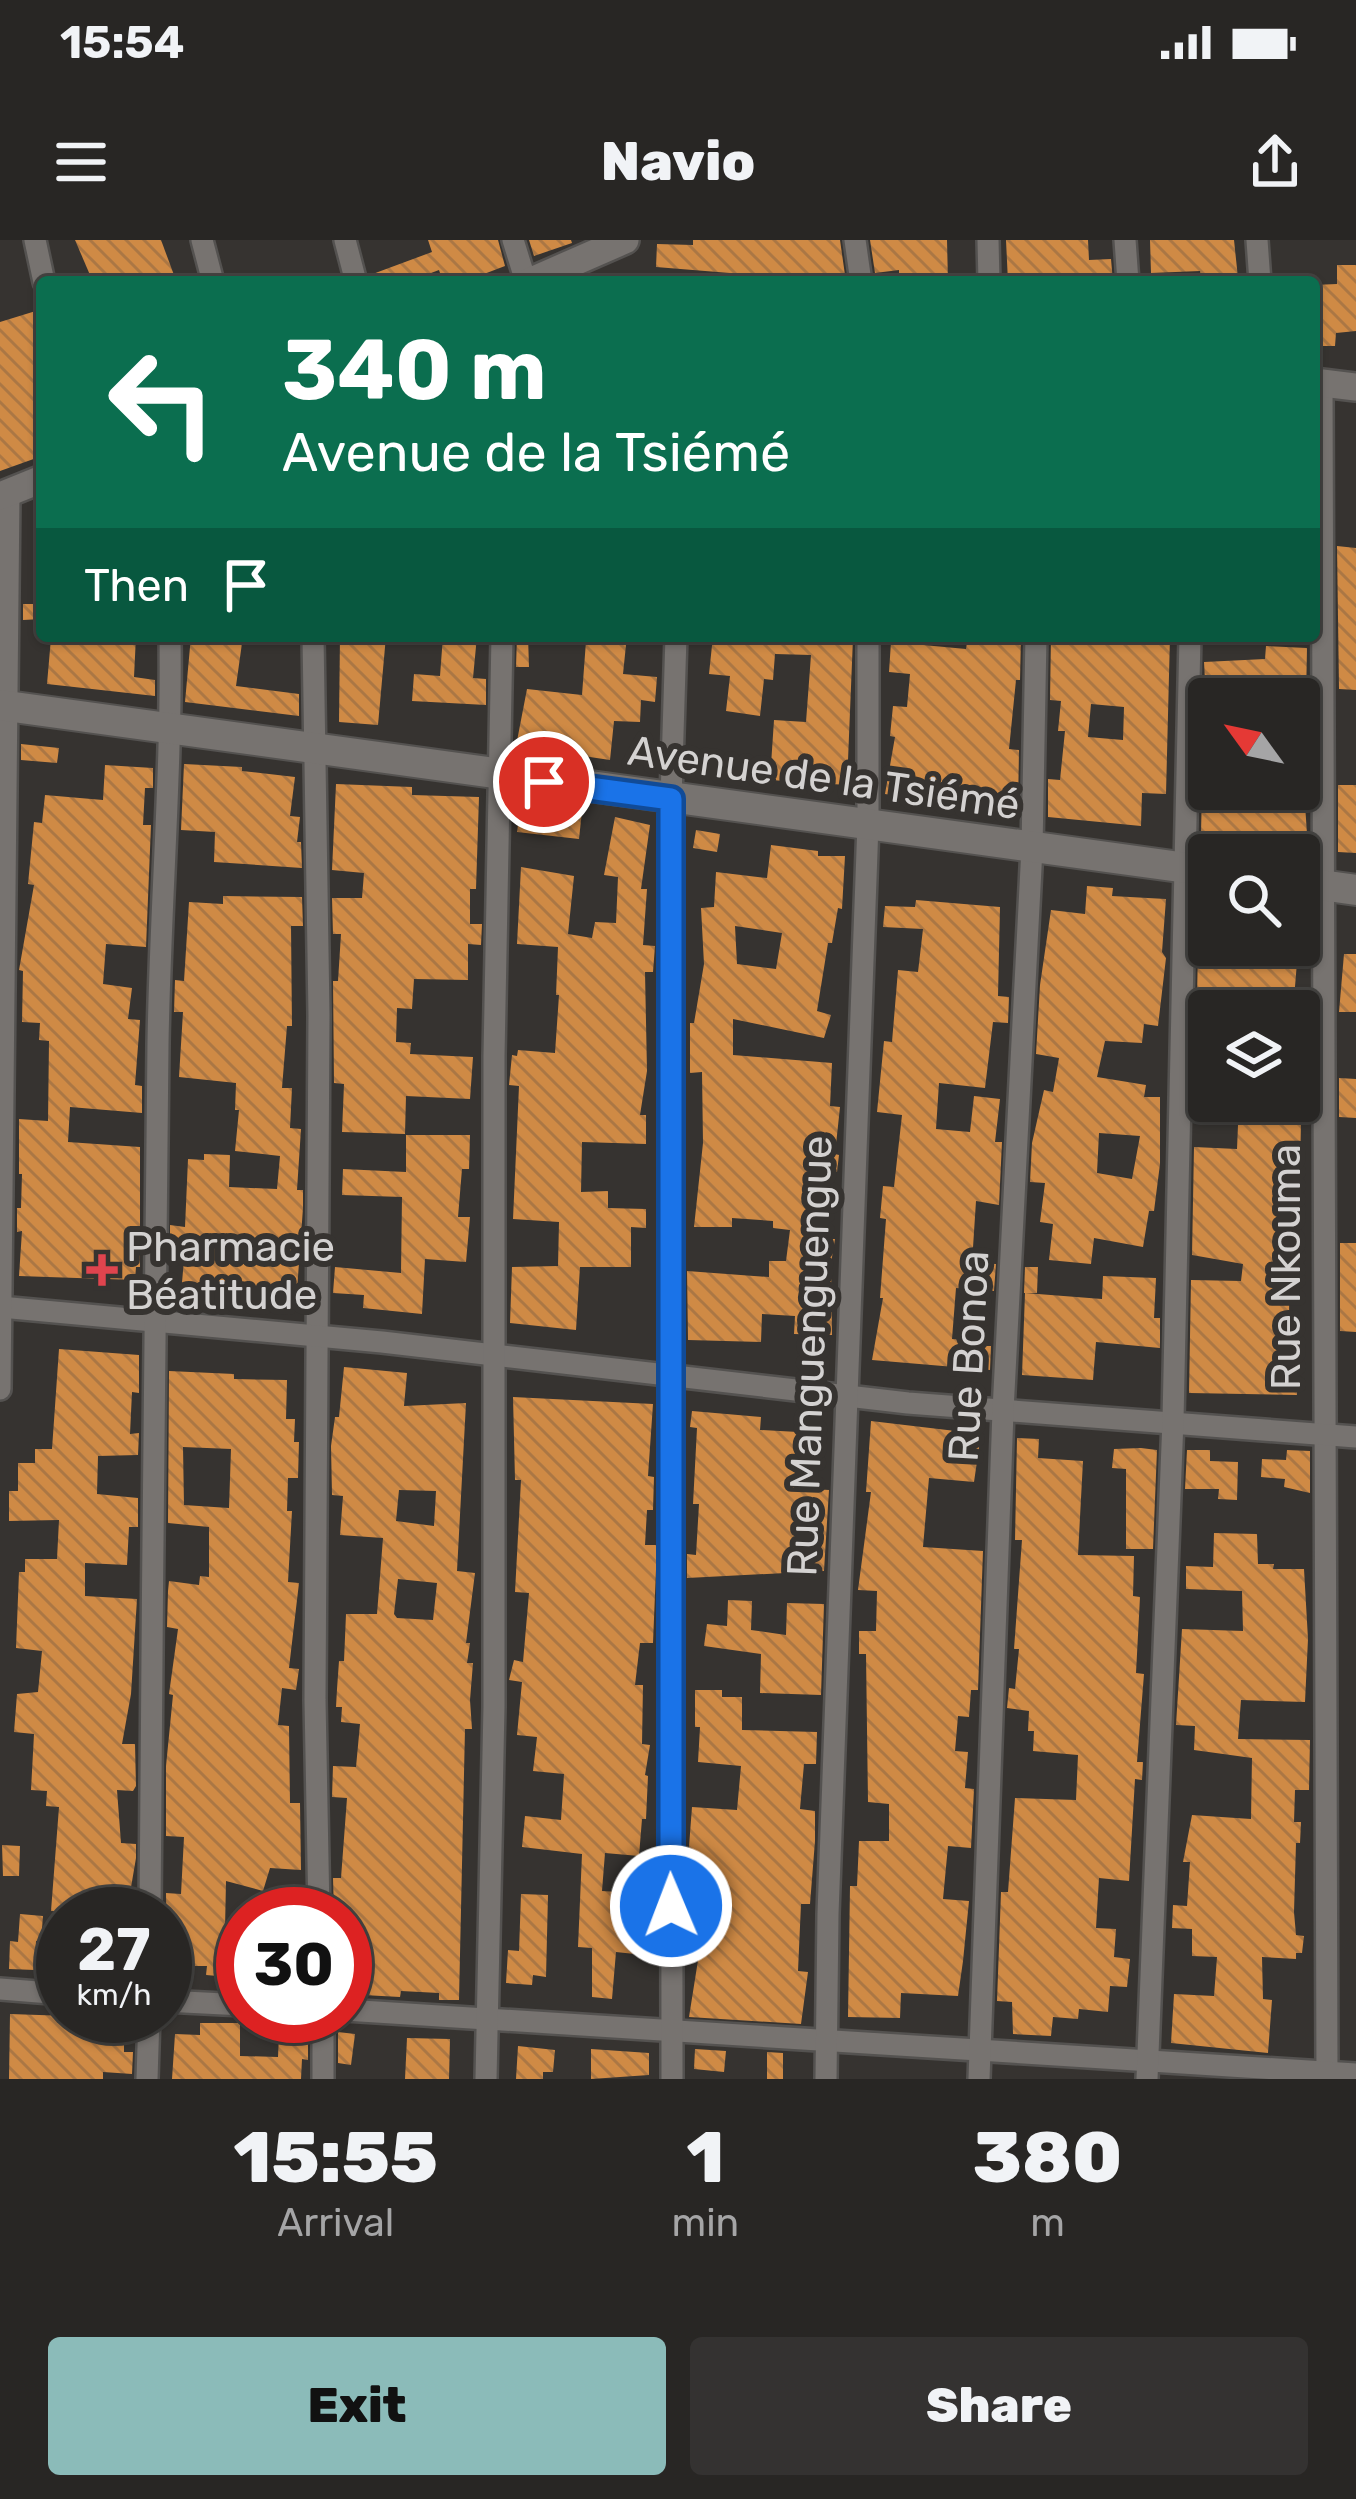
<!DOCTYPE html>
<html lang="en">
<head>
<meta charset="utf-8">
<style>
	body { margin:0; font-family:Rubik,sans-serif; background:#343231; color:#f1f3f6; height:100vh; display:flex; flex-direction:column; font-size:45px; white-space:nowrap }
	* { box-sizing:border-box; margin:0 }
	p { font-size:39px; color:#a5a5a6 }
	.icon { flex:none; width:66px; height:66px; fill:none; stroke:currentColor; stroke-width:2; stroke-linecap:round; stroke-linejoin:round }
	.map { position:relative; height:1839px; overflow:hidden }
	.details { display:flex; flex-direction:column; background:#282624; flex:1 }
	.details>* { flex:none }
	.guide { position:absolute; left:36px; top:36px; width:1284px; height:366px; border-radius:12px; box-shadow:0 3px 9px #0004,0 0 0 3px #444341; background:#0b6e4f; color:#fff; overflow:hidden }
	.needle { width:78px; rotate:303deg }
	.fabs { position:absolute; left:1188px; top:438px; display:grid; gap:24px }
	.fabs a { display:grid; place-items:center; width:132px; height:132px; border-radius:12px; background:#282624; box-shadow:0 3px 9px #0004,0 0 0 3px #444341; font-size:60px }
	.speed { position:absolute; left:36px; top:1647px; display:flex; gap:24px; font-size:60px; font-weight:700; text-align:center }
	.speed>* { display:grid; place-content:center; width:156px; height:156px; border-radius:50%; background:#282624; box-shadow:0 3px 9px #0004,0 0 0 3px #444341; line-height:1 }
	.speed small { font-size:30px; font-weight:400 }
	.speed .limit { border:18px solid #d22; background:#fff; color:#111 }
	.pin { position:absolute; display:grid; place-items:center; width:102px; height:102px; color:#fff; margin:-51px; border:6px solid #fff; border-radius:50%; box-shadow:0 3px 12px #0007 }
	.me { position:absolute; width:132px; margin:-66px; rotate:359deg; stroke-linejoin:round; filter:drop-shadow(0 0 9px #0008) }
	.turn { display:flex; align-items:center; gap:42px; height:252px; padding:0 48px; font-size:54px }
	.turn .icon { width:156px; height:156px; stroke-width:2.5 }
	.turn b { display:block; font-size:84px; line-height:102px }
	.then { display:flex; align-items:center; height:114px; padding:0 48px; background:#0003; gap:24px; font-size:45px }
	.eta { display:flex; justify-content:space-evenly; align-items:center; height:204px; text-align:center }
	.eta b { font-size:72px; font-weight:800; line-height:84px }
	.primary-button { display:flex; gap:24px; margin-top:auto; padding:24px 48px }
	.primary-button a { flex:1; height:138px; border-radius:12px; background:#8bbbb9; color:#111; font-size:48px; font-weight:800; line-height:138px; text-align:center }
	.primary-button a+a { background:#343231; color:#f1f3f6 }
	.status { display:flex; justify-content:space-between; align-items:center; height:84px; padding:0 60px; background:#282624; direction:ltr }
	.status svg { height:33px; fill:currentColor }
	header { display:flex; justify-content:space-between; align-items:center; height:156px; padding:0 48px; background:#282624; font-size:54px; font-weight:800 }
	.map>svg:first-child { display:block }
	.building { fill:url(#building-back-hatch); fill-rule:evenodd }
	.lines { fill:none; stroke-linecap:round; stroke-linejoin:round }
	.minor-casing { stroke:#545250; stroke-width:26 }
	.tertiary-casing { stroke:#545250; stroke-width:32 }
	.secondary-casing { stroke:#545250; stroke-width:34 }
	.minor { stroke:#777370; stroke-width:21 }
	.tertiary { stroke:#777370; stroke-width:27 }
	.secondary { stroke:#777370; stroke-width:30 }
	.route-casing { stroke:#114b97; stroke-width:30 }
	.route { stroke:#1a73e8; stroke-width:21 }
	.health-dot { fill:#e0444e; stroke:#363330; stroke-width:4.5 }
	.labels { text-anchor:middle; stroke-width:12; stroke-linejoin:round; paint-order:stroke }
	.street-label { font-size:42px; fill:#d4d2d1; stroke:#363330 }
	.poi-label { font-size:42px; fill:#d4d2d1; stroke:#363330; text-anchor:start }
</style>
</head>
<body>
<div class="status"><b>15:54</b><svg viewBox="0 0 49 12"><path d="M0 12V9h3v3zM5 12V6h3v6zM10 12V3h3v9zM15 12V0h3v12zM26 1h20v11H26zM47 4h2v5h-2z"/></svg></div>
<header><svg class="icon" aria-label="menu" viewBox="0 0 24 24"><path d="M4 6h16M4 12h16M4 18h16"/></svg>Navio<svg class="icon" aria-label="share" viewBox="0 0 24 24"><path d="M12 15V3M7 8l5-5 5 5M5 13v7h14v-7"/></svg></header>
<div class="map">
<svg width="1356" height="1839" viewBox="0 0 1356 1839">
	<defs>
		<pattern id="building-back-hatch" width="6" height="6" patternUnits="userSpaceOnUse" patternTransform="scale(3)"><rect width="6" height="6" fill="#cf8a45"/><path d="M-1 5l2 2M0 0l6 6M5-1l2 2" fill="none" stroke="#ab7744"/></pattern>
	</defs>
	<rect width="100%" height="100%" fill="#363330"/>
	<g class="building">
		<polygon points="75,0 161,0 174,35 156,42 93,42"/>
		<polygon points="428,0 498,0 505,26 463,42 443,42 439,30 407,42 371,42 370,35 432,12"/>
		<polygon points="529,0 571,0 572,3 534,16"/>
		<polygon points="693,0 840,0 846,42 832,42 832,35 742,34 656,27 657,4 693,5"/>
		<polygon points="870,0 947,0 948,42 899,42 899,30 875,33"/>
		<polygon points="1006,0 1088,0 1089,20 1111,19 1113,42 1008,42"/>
		<polygon points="1150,0 1234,0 1238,38 1202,42 1200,31 1151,33"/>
		<polygon points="1337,25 1356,25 1356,91 1336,93 1335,106 1314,106 1314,45 1337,44"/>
		<polygon points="39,70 42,216 0,231 0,82"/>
		<polygon points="1337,306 1356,308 1356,450 1339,449"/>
		<polygon points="23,364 42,364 42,379 23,380"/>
		<polygon points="97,396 136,396 134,437 155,440 155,456 47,444 51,398 96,401"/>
		<polygon points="191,396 243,396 236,446 299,454 299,476 185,462"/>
		<polygon points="340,396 386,396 378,485 339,482"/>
		<polygon points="443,396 477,396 473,438 486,439 486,465 412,461 414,434 440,436"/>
		<polygon points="517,396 528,396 529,427 516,427"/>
		<polygon points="713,396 853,398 847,545 770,540 774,480 806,482 811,415 775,414 773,440 764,439 760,476 726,471 730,436 709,434"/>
		<polygon points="968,396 1021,396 1020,440 1016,440 1009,509 1019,510 1018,567 948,561 947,564 885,554 895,497 890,496 893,466 907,467 910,434 889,432 891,402 966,409"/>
		<path d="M1051,396H1170L1166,554L1142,553L1141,586L1048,577V539L1060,540L1065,491H1058L1061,461L1050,460ZM1091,464L1124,467L1123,500L1088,497Z"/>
		<polygon points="586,401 626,405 623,434 657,437 655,462 641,460 640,482 614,481 610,520 516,506 527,449 582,455"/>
		<polygon points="1266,406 1307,408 1306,459 1206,459 1204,422 1265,419"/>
		<polygon points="21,504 59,508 57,523 21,520"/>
		<polygon points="184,524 242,527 242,531 295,537 290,576 300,577 297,602 301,602 302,628 214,622 215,592 181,590"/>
		<polygon points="105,525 153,528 153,548 145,548 143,585 151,585 146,707 106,704 103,744 132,748 128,779 140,780 135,845 142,846 142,873 70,867 68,902 140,907 140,1027 136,1027 135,1040 19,1036 22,991 17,992 17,968 21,968 22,934 19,934 19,879 48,881 49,801 39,800 40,783 22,782 23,731 19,730 34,645 28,644 34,582 42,583 45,555 103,560"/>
		<polygon points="336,544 412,547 412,555 479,557 476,649 470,649 470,684 482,684 481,705 468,704 468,740 414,739 412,769 397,768 396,802 411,803 410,814 473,817 470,859 406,856 405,894 342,892 344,844 334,843 333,741 338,741 341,694 333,694 332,658 362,658 364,633 332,630"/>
		<polygon points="1338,545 1356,545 1356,613 1338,612"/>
		<polygon points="1246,549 1304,549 1308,609 1304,613 1241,604 1242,595 1201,593 1202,550"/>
		<polygon points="521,564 582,571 579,599 517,592"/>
		<polygon points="615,577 650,585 641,649 647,649 643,705 655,706 653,732 645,732 647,831 640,875 646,875 646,904 582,902 581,952 608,951 608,968 646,969 646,988 631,987 631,1027 580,1027 576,1090 510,1083 512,1027 558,1026 559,982 513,979 519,846 509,845 512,815 517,816 518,810 555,813 559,755 556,755 558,707 517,704 521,627 574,636 568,694 592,698 595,682 616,683 618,637 604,635"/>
		<polygon points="696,590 720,594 717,612 693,608"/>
		<path d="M771,605L818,611V616H845L842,669L838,668L832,703H828L817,771L831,775L824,798L733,779V815L832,823L830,866L840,867L835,914L839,915L837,932H832L827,999H835L831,1023L832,1095L794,1094L795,1076L762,1074L761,1102L688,1100L687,1031L769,1037V1021H786L790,990L773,988V981L732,978V987H694L703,903L702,832L690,833V783H694L704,724L701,668L714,667L716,632L767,638ZM735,686L782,693L776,729L737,724Z"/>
		<path d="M1087,646L1113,648L1112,656L1166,659L1162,712L1166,718L1158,786L1144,784L1142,803L1105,801L1097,837L1146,845L1144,857H1160V924L1154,971H1149L1143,1007L1094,998L1091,1024L1049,1020L1053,984L1040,982L1045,943L1030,942L1032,903L1044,850L1053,852L1059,818L1036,814L1040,745L1051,670L1085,674ZM1099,893L1140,896L1132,939L1097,933Z"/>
		<polygon points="223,656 302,657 303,686 291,686 292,786 287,786 282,848 292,848 290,888 301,889 297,950 303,950 303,968 296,1064 181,1054 185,1008 170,1007 170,985 185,987 188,919 204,920 204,914 230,915 229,947 277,949 280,916 235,911 239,870 235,870 236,843 179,837 183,772 174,772 175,740 184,741 189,662 223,664"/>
		<polygon points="916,660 1000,667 998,756 1009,757 1008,783 993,782 985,848 939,843 936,889 970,892 974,856 1000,859 995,902 1002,902 999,965 976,961 972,1023 996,1024 994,1051 956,1048 952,1099 980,1101 979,1106 991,1106 990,1130 872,1120 883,1058 880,1058 886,979 880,978 883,946 894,947 902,875 877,872 884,801 892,802 898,730 918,732 923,689 883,687 885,666 915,667"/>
		<polygon points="1198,705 1298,710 1293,771 1209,771 1209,815 1196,814"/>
		<polygon points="1344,714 1356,714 1356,772 1339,772"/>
		<polygon points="1339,838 1356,839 1356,878 1339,877"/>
		<polygon points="1239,861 1308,861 1307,883 1301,882 1300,929 1290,929 1289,1087 1294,1087 1293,1105 1298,1105 1297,1155 1189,1153 1191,1040 1241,1041 1243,1024 1192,1015 1194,907 1237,909"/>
		<polygon points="406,895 470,895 469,929 462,929 458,977 470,977 466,1022 425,1019 422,1074 363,1068 364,1055 333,1053 335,1027 401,1033 402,957 342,955 343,929 406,932"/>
		<polygon points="1340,1003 1356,1003 1356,1092 1340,1091"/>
		<polygon points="1025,1027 1038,1027 1037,1053 1024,1053"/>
		<polygon points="1103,1036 1156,1038 1154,1078 1160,1078 1160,1108 1096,1102 1093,1140 1022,1135 1025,1053 1102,1059"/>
		<polygon points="59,1109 139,1115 139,1153 132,1152 130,1194 139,1193 138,1215 98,1216 97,1254 138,1258 138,1287 129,1287 127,1325 85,1323 85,1356 137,1359 131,1454 122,1504 135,1504 136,1546 133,1551 117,1550 121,1603 136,1604 136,1618 128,1665 95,1660 95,1673 51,1671 59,1567 46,1566 47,1551 31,1550 34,1494 14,1492 17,1454 38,1452 42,1411 16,1408 19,1332 25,1332 25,1319 57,1319 59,1280 9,1281 9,1251 18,1251 18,1223 35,1223 35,1209 52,1209"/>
		<path d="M344,1127L407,1133L404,1166L466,1163L457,1331L475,1333L466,1403H470L467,1423H473L470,1460L472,1489H465L459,1760H439V1753L401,1751L400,1757L345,1754V1674H334L333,1638H341L347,1558L332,1557L333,1526L356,1527L360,1484L341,1482L342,1467H336L337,1449L339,1421H344L346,1374H377L383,1298L340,1295L343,1256L332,1255L331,1206L335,1177H339ZM399,1250L436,1251L434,1286L396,1281ZM398,1339L437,1343L433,1380L397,1378L394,1374Z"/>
		<path d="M169,1131L234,1134V1139L287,1140L286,1179H295L294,1202H299L298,1238H288L287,1271H292L288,1342L299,1343L289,1428L299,1429L296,1450L282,1448L278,1485L289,1486L290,1563H300L301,1630L270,1628L263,1651L226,1641L225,1689H232L229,1737L206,1735L207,1726H167L166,1653L181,1654L184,1597L166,1596V1526L173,1455L169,1454L178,1389L167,1387L168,1351L169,1341L199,1345L200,1336L209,1337V1287L168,1283ZM183,1207L231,1209L229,1268L184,1265Z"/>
		<polygon points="513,1157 653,1164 648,1236 654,1237 653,1270 647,1270 645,1305 657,1305 653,1403 640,1403 635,1445 643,1445 642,1504 650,1505 645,1535 648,1536 646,1579 642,1579 639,1616 605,1613 602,1651 634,1653 632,1687 646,1688 644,1715 616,1712 612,1759 592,1757 592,1708 578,1707 582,1614 522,1607 525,1576 561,1580 564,1534 533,1531 537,1497 517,1495 522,1442 509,1440 514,1420 523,1422 529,1353 515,1352 521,1240 515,1240"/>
		<polygon points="692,1171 761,1177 760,1190 798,1192 797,1222 815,1224 813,1249 829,1250 824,1331 687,1338 687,1314 696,1315 699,1264 693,1264 697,1188 690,1187"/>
		<polygon points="871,1181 981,1194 974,1242 929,1238 923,1307 983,1311 978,1450 971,1450 969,1477 958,1476 955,1511 968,1512 965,1548 974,1549 971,1608 948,1606 943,1659 969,1661 963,1721 958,1756 901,1753 900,1778 848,1777 850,1646 857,1646 859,1601 889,1601 889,1564 868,1562 866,1414 859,1414 859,1391 876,1391 877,1351 858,1350 871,1252 866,1252"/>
		<polygon points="1017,1198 1039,1199 1038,1218 1083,1221 1078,1315 1134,1316 1133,1356 1140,1357 1136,1433 1144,1434 1137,1522 1143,1522 1142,1540 1135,1539 1129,1641 1099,1638 1096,1688 1116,1689 1114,1717 1130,1719 1127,1747 1110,1746 1108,1772 1079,1769 1078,1779 1053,1777 1051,1796 1013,1794 1012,1762 997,1761 1001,1652 1008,1652 1015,1558 1076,1560 1078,1515 1033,1511 1034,1491 1028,1491 1029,1471 1007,1468 1009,1448 1015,1449 1019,1409 1014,1409 1022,1300 1015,1300"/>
		<polygon points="1141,1208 1157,1210 1153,1309 1126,1309 1126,1229 1112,1228 1114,1209"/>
		<polygon points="1187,1210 1210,1210 1210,1221 1238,1222 1237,1260 1218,1259 1219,1249 1185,1249"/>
		<polygon points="1287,1210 1310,1211 1310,1253 1284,1247 1285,1239 1261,1237 1262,1219 1286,1220"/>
		<polygon points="1214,1293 1257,1294 1258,1324 1274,1324 1273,1329 1304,1329 1308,1399 1305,1462 1241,1460 1238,1499 1310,1500 1309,1550 1295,1550 1294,1582 1301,1582 1300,1603 1296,1603 1294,1672 1296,1695 1304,1696 1302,1713 1296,1713 1296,1719 1262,1717 1263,1759 1272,1760 1268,1813 1171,1803 1174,1754 1214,1756 1217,1717 1192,1716 1192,1689 1172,1688 1173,1665 1187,1666 1190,1622 1183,1622 1192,1575 1251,1579 1252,1518 1194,1510 1195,1486 1176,1485 1182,1389 1243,1391 1242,1351 1186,1349 1186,1326 1213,1327"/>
		<polygon points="728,1360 752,1361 751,1390 786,1395 787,1363 824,1364 821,1455 760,1453 761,1414 704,1406 707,1384 727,1386"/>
		<polygon points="695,1450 722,1450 722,1457 742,1457 742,1490 817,1492 816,1524 804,1524 800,1569 815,1571 815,1601 810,1664 801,1664 798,1731 808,1732 801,1784 689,1777 699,1714 694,1713 698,1634 687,1633 692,1567 737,1570 741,1526 698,1522 700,1487 695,1487"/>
		<polygon points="2,1605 20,1606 19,1636 3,1636"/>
		<polygon points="521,1654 548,1655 546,1737 533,1735 532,1745 506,1743 508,1710 519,1711"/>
		<polygon points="20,1674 43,1676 41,1701 36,1701 35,1730 9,1729 10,1701 18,1702"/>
		<polygon points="10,1774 68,1776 68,1783 124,1783 124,1812 133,1812 132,1834 103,1832 103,1839 9,1839"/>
		<polygon points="200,1783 240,1783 240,1816 278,1817 279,1794 308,1796 308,1820 302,1819 301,1839 172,1839 175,1794 200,1795"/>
		<polygon points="338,1792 355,1794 351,1825 338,1823"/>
		<polygon points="407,1798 450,1799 449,1839 405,1839"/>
		<polygon points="518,1806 555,1810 553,1832 543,1832 543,1839 516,1839"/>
		<polygon points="591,1809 649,1813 649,1835 591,1839"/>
		<polygon points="695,1809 726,1811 724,1832 694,1829"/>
		<polygon points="767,1812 783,1813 783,1839 767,1839"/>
	</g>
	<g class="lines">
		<defs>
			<g id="minor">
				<polyline points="35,0 44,42"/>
				<polyline points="202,0 213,42"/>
				<polyline points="345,0 356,42"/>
				<polyline points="513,0 526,42"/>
				<polyline points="855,0 861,42"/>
				<polyline points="988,0 989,42"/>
				<polyline points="1125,0 1128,42"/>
				<polyline points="1257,0 1260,42"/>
				<polyline points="1322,143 1327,1839"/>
				<polyline points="313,396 319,775 315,1460 319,1674"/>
				<polyline points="0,1067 382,1102 908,1163 1356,1197"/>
				<polyline points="0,1149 9,253"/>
				<path d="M150,1674C153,1384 153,1094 158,804C160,668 172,532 170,396"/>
				<polyline points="0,1749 63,1754"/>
				<polyline points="165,1761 243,1765"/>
				<polyline points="345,1770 1356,1834"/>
				<polyline points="147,1839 149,1776"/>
				<polyline points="323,1839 323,1776"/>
				<polyline points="486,1839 494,1467 494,816 502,396"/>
				<polyline points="672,1839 671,559 676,396"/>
				<polyline points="826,1839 828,1674 868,584 868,396"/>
				<polyline points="979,1839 1003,1171 1032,608 1036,396"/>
				<polyline points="1147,1839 1173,1180 1190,396"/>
			</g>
			<g id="tertiary">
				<polyline points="529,42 625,0"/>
				<polyline points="1314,142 1356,147"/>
				<polyline points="0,256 42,239"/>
			</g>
			<g id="secondary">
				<polyline points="0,465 1209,631"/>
				<polyline points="1299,642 1356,650"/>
			</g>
		</defs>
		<use href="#minor" class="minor-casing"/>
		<use href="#tertiary" class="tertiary-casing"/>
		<use href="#secondary" class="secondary-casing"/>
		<use href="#minor" class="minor"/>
		<use href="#tertiary" class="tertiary"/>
		<use href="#secondary" class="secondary"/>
	</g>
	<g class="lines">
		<defs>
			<polyline id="route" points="544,542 671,559 671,1666"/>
		</defs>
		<use href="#route" class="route-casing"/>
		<use href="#route" class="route"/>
	</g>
	<path class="health-dot" d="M96 1012h12v12h12v12h-12v12h-12v-12h-12v-12h12z"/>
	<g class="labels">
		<g class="street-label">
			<text transform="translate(824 537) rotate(8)" y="15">Avenue de la Tsiémé</text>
			<text transform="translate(1285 1027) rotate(-90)" y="15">Rue Nkouma</text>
			<text transform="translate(809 1116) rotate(-88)" y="15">Rue Manguenguengue</text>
			<text transform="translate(968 1116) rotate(-87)" y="15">Rue Bonoa</text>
		</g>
		<g class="poi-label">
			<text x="126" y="1021">Pharmacie<tspan x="126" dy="48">Béatitude</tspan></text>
		</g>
	</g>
</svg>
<div class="fabs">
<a><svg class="needle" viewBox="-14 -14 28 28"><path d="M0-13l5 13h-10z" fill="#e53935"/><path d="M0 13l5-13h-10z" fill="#a5a5a6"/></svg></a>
<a><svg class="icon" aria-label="search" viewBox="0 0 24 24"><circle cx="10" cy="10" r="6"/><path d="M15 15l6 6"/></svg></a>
<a><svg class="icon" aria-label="layers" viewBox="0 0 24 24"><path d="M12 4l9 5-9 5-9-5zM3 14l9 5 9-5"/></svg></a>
</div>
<div class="speed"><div>27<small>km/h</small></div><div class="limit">30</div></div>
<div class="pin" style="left:544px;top:542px;background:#d93025"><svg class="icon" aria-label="arrive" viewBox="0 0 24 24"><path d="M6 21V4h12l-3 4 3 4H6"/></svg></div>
<svg class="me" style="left:671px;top:1666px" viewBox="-20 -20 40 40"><circle r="17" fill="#1a73e8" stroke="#fff" stroke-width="3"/><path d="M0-11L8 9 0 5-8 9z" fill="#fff"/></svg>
<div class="guide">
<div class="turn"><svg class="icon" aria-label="left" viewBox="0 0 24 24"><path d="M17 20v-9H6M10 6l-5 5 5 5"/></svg><div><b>340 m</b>Avenue de la Tsiémé</div></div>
<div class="then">Then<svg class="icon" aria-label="arrive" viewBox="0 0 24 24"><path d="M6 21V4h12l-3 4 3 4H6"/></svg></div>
</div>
</div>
<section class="details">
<div class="eta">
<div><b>15:55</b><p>Arrival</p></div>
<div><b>1</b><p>min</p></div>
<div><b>380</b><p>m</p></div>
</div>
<div class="primary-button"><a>Exit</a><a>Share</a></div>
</section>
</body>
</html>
